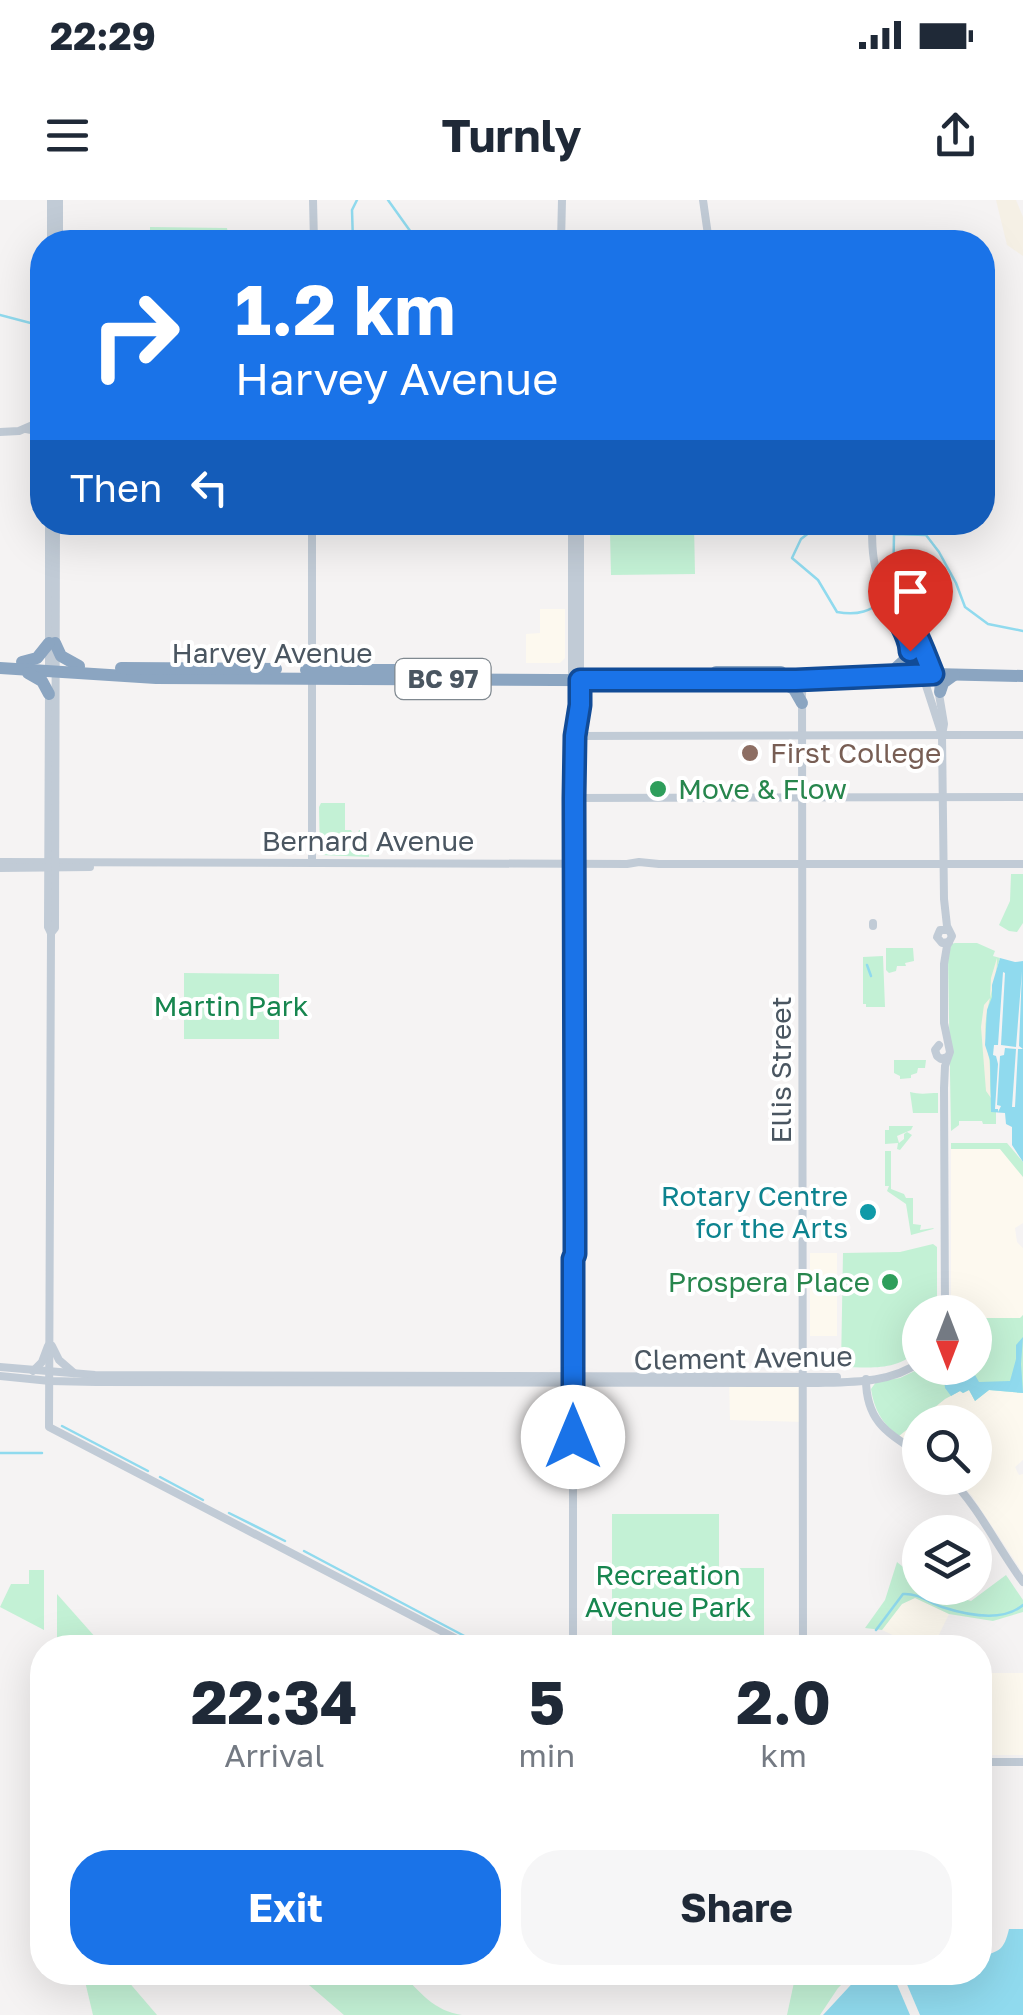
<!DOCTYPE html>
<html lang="en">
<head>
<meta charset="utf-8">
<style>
	body { margin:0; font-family:"Golos Text",sans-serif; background:#f6f6f7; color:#1f2937; height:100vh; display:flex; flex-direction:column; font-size:38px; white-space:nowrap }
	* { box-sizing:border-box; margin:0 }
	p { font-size:32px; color:#747a83 }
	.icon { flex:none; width:55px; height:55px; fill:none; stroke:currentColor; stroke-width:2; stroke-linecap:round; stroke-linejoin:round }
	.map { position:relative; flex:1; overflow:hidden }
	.details { position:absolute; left:30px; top:1435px; width:962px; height:350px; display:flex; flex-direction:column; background:#fff; border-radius:40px; box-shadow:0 10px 40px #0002 }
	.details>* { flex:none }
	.banner { position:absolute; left:30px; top:30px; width:965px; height:305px; border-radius:40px; box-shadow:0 10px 40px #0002; background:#1a73e8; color:#fff; overflow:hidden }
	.needle { width:65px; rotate:180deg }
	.buttons { position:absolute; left:902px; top:1095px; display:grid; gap:20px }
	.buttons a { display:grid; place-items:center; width:90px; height:90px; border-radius:50%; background:#fff; box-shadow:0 10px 40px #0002; font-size:50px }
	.pin { position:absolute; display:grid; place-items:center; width:85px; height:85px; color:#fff; margin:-102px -42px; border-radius:50% 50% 50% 0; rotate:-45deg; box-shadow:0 0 10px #0007 }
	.pin .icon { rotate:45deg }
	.me { position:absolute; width:110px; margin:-55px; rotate:0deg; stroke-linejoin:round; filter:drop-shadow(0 0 8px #0008) }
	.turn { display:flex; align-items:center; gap:35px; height:210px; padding:0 40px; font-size:45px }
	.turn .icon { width:130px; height:130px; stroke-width:2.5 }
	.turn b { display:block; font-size:70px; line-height:85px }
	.then { display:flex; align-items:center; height:95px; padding:0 40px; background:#0003; gap:20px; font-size:38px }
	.eta { display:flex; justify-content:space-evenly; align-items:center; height:170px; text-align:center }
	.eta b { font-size:60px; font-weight:700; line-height:70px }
	.action { display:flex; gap:20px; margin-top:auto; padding:20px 40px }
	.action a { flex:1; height:115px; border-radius:40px; background:#1a73e8; color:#fff; font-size:40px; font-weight:700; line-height:115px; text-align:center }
	.action a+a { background:#f6f6f7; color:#1f2937 }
	.status { display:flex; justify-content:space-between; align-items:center; height:70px; padding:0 50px; background:#fff; direction:ltr }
	.status svg { height:28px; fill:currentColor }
	header { display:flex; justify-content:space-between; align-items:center; height:130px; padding:0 40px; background:#fff; font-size:45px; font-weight:700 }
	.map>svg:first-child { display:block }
	.commercial { fill:#fdf9ef }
	.education { fill:#e6e4e5 }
	.green { fill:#c3f1d5 }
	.sand { fill:#f5f0e5 }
	.water { fill:#90daee }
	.pier { fill:#f5f3f3 }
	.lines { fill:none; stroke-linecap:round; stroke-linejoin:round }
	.stream { stroke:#90daee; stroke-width:2.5 }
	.secondary { stroke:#c1cbd6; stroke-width:8 }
	.highway { stroke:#8ba5c1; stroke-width:12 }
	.route-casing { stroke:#114b97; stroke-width:25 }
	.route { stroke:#1a73e8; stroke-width:18 }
	.education-dot { fill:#8d6e63; stroke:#fff; stroke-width:4 }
	.leisure-dot { fill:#2e9e5b; stroke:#fff; stroke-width:4 }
	.culture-dot { fill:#0f9aa8; stroke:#fff; stroke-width:4 }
	.labels { text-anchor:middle; stroke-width:8; stroke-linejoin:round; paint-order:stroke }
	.shield { fill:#fff; stroke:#808990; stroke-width:2.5 }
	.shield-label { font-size:25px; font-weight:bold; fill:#4a5661 }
	.street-label { font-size:28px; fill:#4a5661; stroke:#fff }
	.education-label { font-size:28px; fill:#785e54; stroke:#fff; text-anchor:start }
	.leisure-label { font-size:28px; fill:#27864d; stroke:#fff; text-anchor:start }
	.park-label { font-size:28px; fill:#17864f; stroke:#fff }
	.culture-label { font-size:28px; fill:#0d838f; stroke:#fff; text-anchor:end }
</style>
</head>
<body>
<div class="status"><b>22:29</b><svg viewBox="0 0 49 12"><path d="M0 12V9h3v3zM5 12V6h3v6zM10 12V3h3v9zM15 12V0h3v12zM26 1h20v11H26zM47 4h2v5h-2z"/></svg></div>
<header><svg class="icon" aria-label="menu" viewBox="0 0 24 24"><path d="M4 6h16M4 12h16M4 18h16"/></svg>Turnly<svg class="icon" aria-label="share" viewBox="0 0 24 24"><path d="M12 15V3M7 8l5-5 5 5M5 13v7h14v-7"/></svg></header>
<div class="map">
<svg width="1023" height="1815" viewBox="0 0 1023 1815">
	<rect width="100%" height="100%" fill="#f5f3f3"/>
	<g class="commercial">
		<polygon points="540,409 565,409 565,458 560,463 526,463 526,434 540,433"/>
		<polygon points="951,949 1000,949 1023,977 1023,1023 1015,1028 1017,1042 1023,1048 1023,1115 1020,1118 975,1118 975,1112 951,1112"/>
		<rect x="810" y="1053" width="27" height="83"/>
		<polygon points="729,1176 804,1177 804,1222 730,1220"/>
		<polygon points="960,1190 969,1190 974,1196 989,1190 1023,1193 1023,1260 1015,1267 1019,1275 1023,1274 1023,1373 972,1296 956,1278 975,1278 975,1222 920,1222 920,1248 899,1236 945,1199"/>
		<polygon points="915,1398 949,1414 933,1447 918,1447 882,1430 902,1404"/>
		<rect x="980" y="1473" width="43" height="82"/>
	</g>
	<rect class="education" x="457" y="323" width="110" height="9"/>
	<g class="green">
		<polygon points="150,27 227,28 229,42 150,42"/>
		<polygon points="587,323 694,323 695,374 611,375 610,332 587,332"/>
		<polygon points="321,603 345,603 345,630 351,630 354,636 357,636 359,630 369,630 369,657 320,655 319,607"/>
		<polygon points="1011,674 1023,674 1023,723 1017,732 1009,731 999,725 1010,701"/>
		<polygon points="955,743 977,743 995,751 993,756 1000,758 992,785 992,912 996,912 996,924 983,924 982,921 959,921 959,925 951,931 948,759 951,744"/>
		<polygon points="886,748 913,748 914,761 905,763 906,766 897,766 896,771 889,773 886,770"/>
		<polygon points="883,756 885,807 866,807 866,804 863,804 863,757"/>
		<polygon points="184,773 279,774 279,839 184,839"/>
		<polygon points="894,860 926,860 925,868 918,868 917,873 911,875 911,878 900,879 900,876 894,873"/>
		<path d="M910,892C921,895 928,893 938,893V913H913Z"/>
		<polygon points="889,926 913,926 911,930 897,936 899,943 904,939 904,934 907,932 912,935 900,950 897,949 898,943 885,944 885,930 889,930"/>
		<polygon points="951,943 1007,943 1023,962 1023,977 1000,949 951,949"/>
		<polygon points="885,951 891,951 891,989 904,994 906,998 913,998 913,1024 921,1025 920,1030 934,1028 933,1029 911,1035 906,1004 887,991 889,986 885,986"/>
		<path d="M933,1044L937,1047V1112H920V1149C895,1172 872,1167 841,1167L843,1053L900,1052Z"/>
		<path d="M1023,1115V1193L989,1190L975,1201L969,1190L963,1193L960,1191L945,1199L899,1236C882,1224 874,1209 871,1189L876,1182L900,1178L921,1168H975V1118H1020Z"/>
		<polygon points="612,1314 719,1314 719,1368 764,1368 764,1447 612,1447"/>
		<path d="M897,1362L920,1381V1388C938,1388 953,1396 971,1401L1006,1375L1023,1400V1412L993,1421L949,1414L915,1398L902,1404L882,1430L865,1428L885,1400Z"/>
		<polygon points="29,1370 44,1370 44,1430 0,1407 11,1384 29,1384"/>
		<polygon points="57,1394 104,1447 57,1446"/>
		<polygon points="83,1773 121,1773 157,1815 93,1815"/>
		<path d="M295,1773H401C420,1792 434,1811 462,1815H344Z"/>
		<polygon points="796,1773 853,1773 838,1788 820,1815 787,1815"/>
	</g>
	<g class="sand">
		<polygon points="996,0 1016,0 1023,17 1023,56 1007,45"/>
		<path d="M997,758C998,776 988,799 986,819C984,833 987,845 989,858C991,871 989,884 991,898L986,891L981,827L984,805L990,798L991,778Z"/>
	</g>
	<g class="water">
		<polygon points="1000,758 1015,762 1023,761 1023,962 1012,945 1012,927 1006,924 1005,913 991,912 990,860 985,845 987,810 992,797 992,785"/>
		<polygon points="1023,1137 1021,1164 1023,1193 989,1190 975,1201 969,1190 963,1193 960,1191 951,1196 945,1188 944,1177 941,1172 945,1168 971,1168 979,1182 1010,1181 1016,1159 1016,1145"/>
		<path d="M1009,1729H1023V1815H823L860,1775L980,1772V1757C1000,1751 1004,1750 1009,1729Z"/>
	</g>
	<g class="pier">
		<polygon points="1022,771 1019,846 1023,849 1018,849 1015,907 1012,907 1016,849 1005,848 1004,855 1000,856 997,905 1001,906 998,912 998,909 995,909 998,864 996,856 993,855 994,845 998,845 1003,772 1005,773 1001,845 1016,847"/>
		<polygon points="893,1775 903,1775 920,1815 910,1815"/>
	</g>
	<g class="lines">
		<g class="stream">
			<polyline points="388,0 418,42"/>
			<polyline points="353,42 352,10 357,0"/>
			<polyline points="0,115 42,126"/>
			<path d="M818,322L819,325L801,339L792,358L818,380L837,412C859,416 869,411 888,399"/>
			<polyline points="893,393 894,334 926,335 939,352 956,383 965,407 988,424 1023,431"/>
			<polyline points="867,765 871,776"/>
			<polyline points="62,1226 148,1271"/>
			<polyline points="0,1253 42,1253"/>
			<polyline points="160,1277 203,1300"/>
			<polyline points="229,1313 285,1341"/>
			<polyline points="304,1351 487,1448"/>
			<path d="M876,1430L903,1394C918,1393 928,1402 942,1407C967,1415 1002,1423 1023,1405"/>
		</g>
		<g class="secondary">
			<polyline points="313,0 314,42"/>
			<polyline points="703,0 709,42"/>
			<polyline points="51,42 51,0"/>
			<polyline points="59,42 59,0"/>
			<polyline points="561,42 562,0"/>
			<polyline points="26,229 42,232"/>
			<polyline points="0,232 19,231 42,221"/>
			<polyline points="49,322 49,472"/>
			<polyline points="312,322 312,663"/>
			<polyline points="572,322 572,528 575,536 573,1017 575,1022 575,1055 573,1059 573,1448"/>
			<path d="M872,322C872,339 872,355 876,370C880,387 891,398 901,411C915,430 924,453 934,475"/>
			<polyline points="891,402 894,414 920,467 942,535"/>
			<polyline points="802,472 803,1448"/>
			<polyline points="938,488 944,524 942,535 944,699 947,726 952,736 947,746 944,764 944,823 950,852 945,866 944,888 945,1112"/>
			<polyline points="49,491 48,727 51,733 49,1227 474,1448"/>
			<polyline points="958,535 1023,535"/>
			<polyline points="575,536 957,535"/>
			<polyline points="575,536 580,505 580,322"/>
			<polyline points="574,598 1023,597"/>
			<polyline points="0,662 627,664 639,662 659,664 1023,664"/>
			<polyline points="0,668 90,667"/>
			<polyline points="873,726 873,723"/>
			<polyline points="948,730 940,730 937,737 942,743 949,742"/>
			<polyline points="51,733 55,728 56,322"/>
			<polyline points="939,845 935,850 937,856 941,859 947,857"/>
			<polyline points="52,1146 59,1160 74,1173"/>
			<polyline points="0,1167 95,1175 837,1177"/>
			<polyline points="33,1171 42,1162 48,1146"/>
			<path d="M0,1176L50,1181L96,1182L813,1183C848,1182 890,1184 920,1162"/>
			<path d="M866,1179C866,1222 888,1233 920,1254"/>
			<path d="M950,1278C979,1308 998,1348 1023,1382"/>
			<polyline points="980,1562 1023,1562"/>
		</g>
		<g class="highway">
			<polyline points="55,443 61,456 79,466"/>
			<polyline points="22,462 37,458 49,443"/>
			<polyline points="0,468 156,478 739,481 933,474 1023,476"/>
			<polyline points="121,468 276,469"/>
			<polyline points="896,468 908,457 911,445"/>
			<polyline points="306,470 401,470"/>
			<polyline points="716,472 781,472"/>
			<polyline points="28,473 42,481 49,494"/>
			<polyline points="781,482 794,489 802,503"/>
			<polyline points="940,492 943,483 954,475"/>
		</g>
	</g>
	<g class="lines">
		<defs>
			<path id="route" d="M573,1237V1059L575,1054V1022L574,598L575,536L580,505V480H796L933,474C923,450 913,417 892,402C895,419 910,434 910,451"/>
		</defs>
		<use href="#route" class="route-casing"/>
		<use href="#route" class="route"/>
	</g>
	<circle class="education-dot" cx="750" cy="553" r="10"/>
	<g class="leisure-dot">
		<circle cx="658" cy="589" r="10"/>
		<circle cx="890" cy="1082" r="10"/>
	</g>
	<circle class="culture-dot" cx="868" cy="1012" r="10"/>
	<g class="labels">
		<rect class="shield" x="395.5" y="459" width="95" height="40" rx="8"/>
		<g class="shield-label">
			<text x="443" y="488">BC 97</text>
		</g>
		<g class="street-label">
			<text x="272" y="463">Harvey Avenue</text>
			<text x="368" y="651">Bernard Avenue</text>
			<text transform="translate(781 870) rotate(-90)" y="10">Ellis Street</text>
			<text transform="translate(743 1158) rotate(-1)" y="10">Clement Avenue</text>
		</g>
		<g class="education-label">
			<text x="770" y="563">First College</text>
		</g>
		<g class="leisure-label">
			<text x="678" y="599">Move &amp; Flow</text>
			<text x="870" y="1092" text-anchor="end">Prospera Place</text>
		</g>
		<g class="park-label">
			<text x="231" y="816">Martin Park</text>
			<text x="668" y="1385">Recreation<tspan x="668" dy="32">Avenue Park</tspan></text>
		</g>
		<g class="culture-label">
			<text x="848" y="1006">Rotary Centre<tspan x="848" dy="32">for the Arts</tspan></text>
		</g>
	</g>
</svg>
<div class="buttons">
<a><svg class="needle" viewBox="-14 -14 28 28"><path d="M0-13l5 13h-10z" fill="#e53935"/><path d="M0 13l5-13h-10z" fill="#747a83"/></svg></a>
<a><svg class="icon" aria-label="search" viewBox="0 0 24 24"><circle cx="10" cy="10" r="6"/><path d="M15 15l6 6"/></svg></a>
<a><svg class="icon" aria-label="layers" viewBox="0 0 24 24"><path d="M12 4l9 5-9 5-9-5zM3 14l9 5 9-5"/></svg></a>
</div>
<div class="pin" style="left:910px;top:451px;background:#d93025"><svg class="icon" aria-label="arrive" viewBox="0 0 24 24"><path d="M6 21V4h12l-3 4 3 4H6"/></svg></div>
<svg class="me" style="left:573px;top:1237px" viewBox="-20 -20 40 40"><circle r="19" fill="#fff"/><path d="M0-13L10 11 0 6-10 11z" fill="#1a73e8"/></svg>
<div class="banner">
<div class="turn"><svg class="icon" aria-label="right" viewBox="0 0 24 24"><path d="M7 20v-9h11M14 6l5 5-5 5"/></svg><div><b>1.2 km</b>Harvey Avenue</div></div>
<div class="then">Then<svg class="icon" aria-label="left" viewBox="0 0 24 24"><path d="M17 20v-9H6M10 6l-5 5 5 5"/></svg></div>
</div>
<section class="details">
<div class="eta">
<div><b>22:34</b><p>Arrival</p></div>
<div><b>5</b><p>min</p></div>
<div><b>2.0</b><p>km</p></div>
</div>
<div class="action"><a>Exit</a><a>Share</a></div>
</section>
</div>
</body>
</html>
